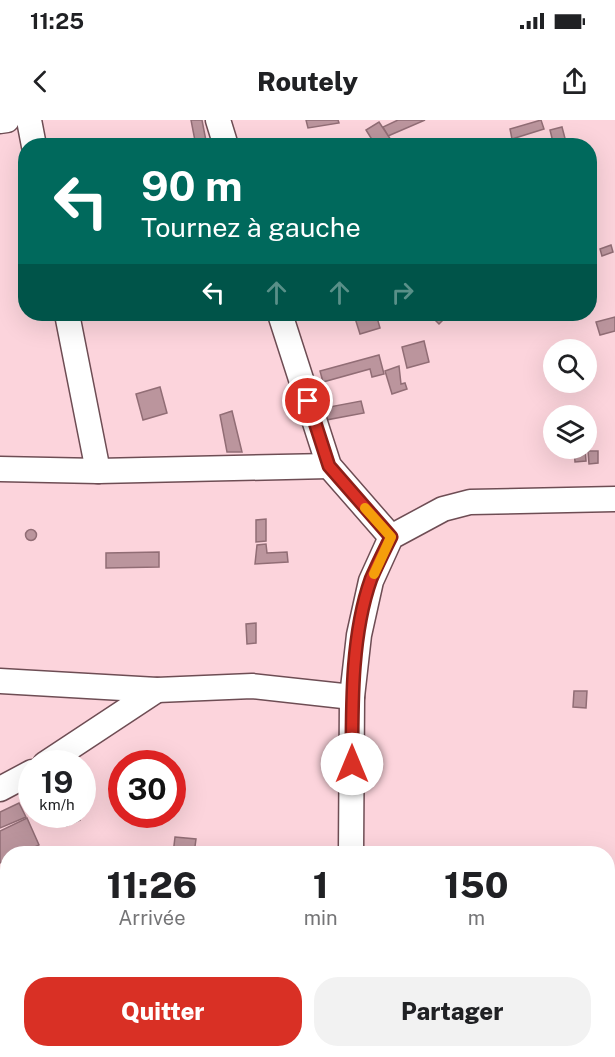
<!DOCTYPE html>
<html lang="fr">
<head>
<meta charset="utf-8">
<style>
	body { margin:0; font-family:"Public Sans",sans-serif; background:#f2f2f2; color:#202124; height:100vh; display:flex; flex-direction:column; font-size:22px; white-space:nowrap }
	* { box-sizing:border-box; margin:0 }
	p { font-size:20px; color:#757577 }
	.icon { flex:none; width:33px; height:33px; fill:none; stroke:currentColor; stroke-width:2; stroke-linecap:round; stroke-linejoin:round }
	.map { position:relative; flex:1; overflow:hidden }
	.side { position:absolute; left:0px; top:726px; width:615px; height:212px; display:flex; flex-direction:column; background:#fff; border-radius:24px 24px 0 0; box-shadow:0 6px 24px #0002 }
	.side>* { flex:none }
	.top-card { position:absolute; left:18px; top:18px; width:579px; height:183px; border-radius:24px; box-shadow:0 6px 24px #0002; background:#00695c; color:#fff; overflow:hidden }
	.tools { position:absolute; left:543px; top:219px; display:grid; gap:12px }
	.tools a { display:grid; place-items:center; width:54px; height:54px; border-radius:50%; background:#fff; box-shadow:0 6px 24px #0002; font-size:30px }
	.speed { position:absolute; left:18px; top:630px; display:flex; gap:12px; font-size:30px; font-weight:700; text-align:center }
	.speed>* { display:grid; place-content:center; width:78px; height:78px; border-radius:50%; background:#fff; box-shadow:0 6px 24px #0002; line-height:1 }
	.speed small { font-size:15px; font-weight:400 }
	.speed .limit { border:9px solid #d22; background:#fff; color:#111 }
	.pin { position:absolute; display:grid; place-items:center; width:51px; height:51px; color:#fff; margin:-26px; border:3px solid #fff; border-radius:50%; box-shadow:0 2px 6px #0007 }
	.me { position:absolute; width:66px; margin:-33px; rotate:0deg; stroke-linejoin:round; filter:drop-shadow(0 0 4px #0008) }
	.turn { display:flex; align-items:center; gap:21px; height:126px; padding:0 24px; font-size:27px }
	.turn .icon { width:78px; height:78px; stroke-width:2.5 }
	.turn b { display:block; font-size:42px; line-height:51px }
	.lanes { display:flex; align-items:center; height:57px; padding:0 24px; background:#0003; justify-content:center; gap:30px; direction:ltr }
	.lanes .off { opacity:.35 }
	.eta { display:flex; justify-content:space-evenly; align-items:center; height:102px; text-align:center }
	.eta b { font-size:36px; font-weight:800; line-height:42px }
	.button { display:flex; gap:12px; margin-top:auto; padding:12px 24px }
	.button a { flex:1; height:69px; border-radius:24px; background:#d93025; color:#fff; font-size:24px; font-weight:800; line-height:69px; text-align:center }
	.button a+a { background:#f2f2f2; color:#202124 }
	.status { display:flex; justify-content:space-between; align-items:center; height:42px; padding:0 30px; background:#fff; direction:ltr }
	.status svg { height:16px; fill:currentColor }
	header { display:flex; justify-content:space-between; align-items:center; height:78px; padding:0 24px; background:#fff; font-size:27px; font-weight:800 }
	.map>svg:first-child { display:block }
	.building { fill:#bb959d; stroke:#916d75; stroke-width:1.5 }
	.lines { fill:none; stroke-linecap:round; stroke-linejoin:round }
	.minor-casing { stroke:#6e4d54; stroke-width:27 }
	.minor { stroke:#fff; stroke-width:24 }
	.route-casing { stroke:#8d1f18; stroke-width:15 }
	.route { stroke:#d93025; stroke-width:10 }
	.slow { stroke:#f59e0b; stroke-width:10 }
</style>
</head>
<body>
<div class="status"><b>11:25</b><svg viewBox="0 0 49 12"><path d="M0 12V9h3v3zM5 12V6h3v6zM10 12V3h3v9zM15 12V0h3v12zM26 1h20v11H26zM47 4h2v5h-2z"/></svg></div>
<header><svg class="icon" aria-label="back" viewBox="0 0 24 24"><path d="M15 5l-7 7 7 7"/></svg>Routely<svg class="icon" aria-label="share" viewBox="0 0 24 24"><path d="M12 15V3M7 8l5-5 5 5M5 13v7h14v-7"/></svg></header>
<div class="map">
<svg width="615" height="937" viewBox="0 0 615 937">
	<rect width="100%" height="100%" fill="#fcd4dc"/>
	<g class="building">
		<polygon points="191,0 202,0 207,26 196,26"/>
		<polygon points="306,0 338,0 339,3 308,8"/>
		<polygon points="398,0 425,0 388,16 383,7"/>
		<polygon points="541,0 544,9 512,19 510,9"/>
		<polygon points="379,2 395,26 376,26 366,10"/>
		<polygon points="562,7 567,26 554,26 550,10"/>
		<polygon points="590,111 596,136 590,138"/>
		<polygon points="611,125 613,132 602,136 600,129"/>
		<polygon points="376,194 380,208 360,214 355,198"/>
		<polygon points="429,194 449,194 439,204"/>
		<polygon points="615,197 615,211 600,215 596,202"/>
		<polygon points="424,221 429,242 407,248 402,227"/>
		<polygon points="379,235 384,254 372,257 370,249 323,262 320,251"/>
		<polygon points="399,246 401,264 405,263 407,269 392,274 385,251"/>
		<polygon points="160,267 167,293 143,300 136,274"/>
		<polygon points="361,281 364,293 326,300 324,288"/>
		<polygon points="232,291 242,332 227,332 220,295"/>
		<polygon points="574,328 585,328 586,341 575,342"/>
		<polygon points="588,331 598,331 598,343 589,344"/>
		<polygon points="266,399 266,421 256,422 256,400"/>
		<circle cx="31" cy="415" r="5.5"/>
		<polygon points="266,424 267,433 287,432 288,442 255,444 257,425"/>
		<polygon points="159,432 159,447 106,448 106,433"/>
		<polygon points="256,503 256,523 247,524 246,504"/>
		<polygon points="574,571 587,571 586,588 573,587"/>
		<polygon points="19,683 26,697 0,708 0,692"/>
		<polygon points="60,694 77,694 80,700 66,706"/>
		<polygon points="27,698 39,725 20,734 8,734 8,739 0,743 0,711"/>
		<polygon points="175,717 196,719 194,734 173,734"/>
		<rect x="519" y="930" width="21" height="7"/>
		<rect x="548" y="930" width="25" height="7"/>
	</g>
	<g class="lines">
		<defs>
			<g id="minor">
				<polyline points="29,0 34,26"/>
				<polyline points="218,0 226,26"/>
				<polyline points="0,1 7,0"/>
				<polyline points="67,194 98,351"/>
				<polyline points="280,194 329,346 391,417"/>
				<polyline points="0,349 98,351 329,346"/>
				<polyline points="0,561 157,570 252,566 352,577 359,515 371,461 391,417 443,389 470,382 615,379"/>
				<polyline points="45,644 157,570"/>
				<polyline points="0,669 32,652"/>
				<polyline points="351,734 352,577"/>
				<polyline points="608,776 615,775"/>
				<polyline points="343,937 343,930"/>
			</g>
		</defs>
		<use href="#minor" class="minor-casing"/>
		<use href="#minor" class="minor"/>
	</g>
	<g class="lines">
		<defs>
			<path id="route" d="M308,281L329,346L391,417C384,431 377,445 371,459C351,515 352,586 352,644"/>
		</defs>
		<use href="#route" class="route-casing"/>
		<use href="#route" class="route"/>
		<polyline class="slow" points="365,388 391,417 374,454"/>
	</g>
</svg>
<div class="tools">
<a><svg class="icon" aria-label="search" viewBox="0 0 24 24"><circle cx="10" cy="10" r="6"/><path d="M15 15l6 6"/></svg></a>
<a><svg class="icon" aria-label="layers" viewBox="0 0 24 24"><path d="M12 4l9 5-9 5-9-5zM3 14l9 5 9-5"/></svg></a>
</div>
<div class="speed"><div>19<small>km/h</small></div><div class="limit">30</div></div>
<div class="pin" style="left:308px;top:281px;background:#d93025"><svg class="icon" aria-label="arrive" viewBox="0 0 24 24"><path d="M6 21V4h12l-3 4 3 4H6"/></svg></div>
<svg class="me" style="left:352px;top:644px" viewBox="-20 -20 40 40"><circle r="19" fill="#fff"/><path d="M0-13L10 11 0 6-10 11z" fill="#d93025"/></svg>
<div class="top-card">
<div class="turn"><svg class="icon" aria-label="left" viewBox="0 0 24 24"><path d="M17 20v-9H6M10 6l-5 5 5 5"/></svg><div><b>90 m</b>Tournez à gauche</div></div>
<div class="lanes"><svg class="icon" aria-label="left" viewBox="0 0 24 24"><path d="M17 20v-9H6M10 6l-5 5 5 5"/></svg><svg class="icon off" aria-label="ahead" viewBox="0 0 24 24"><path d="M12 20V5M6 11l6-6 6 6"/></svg><svg class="icon off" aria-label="ahead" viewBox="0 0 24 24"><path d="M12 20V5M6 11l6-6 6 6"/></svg><svg class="icon off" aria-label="right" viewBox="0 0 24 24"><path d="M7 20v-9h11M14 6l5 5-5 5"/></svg></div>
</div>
<section class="side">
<div class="eta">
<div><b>11:26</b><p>Arrivée</p></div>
<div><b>1</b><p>min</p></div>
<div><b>150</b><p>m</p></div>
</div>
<div class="button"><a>Quitter</a><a>Partager</a></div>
</section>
</div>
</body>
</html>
